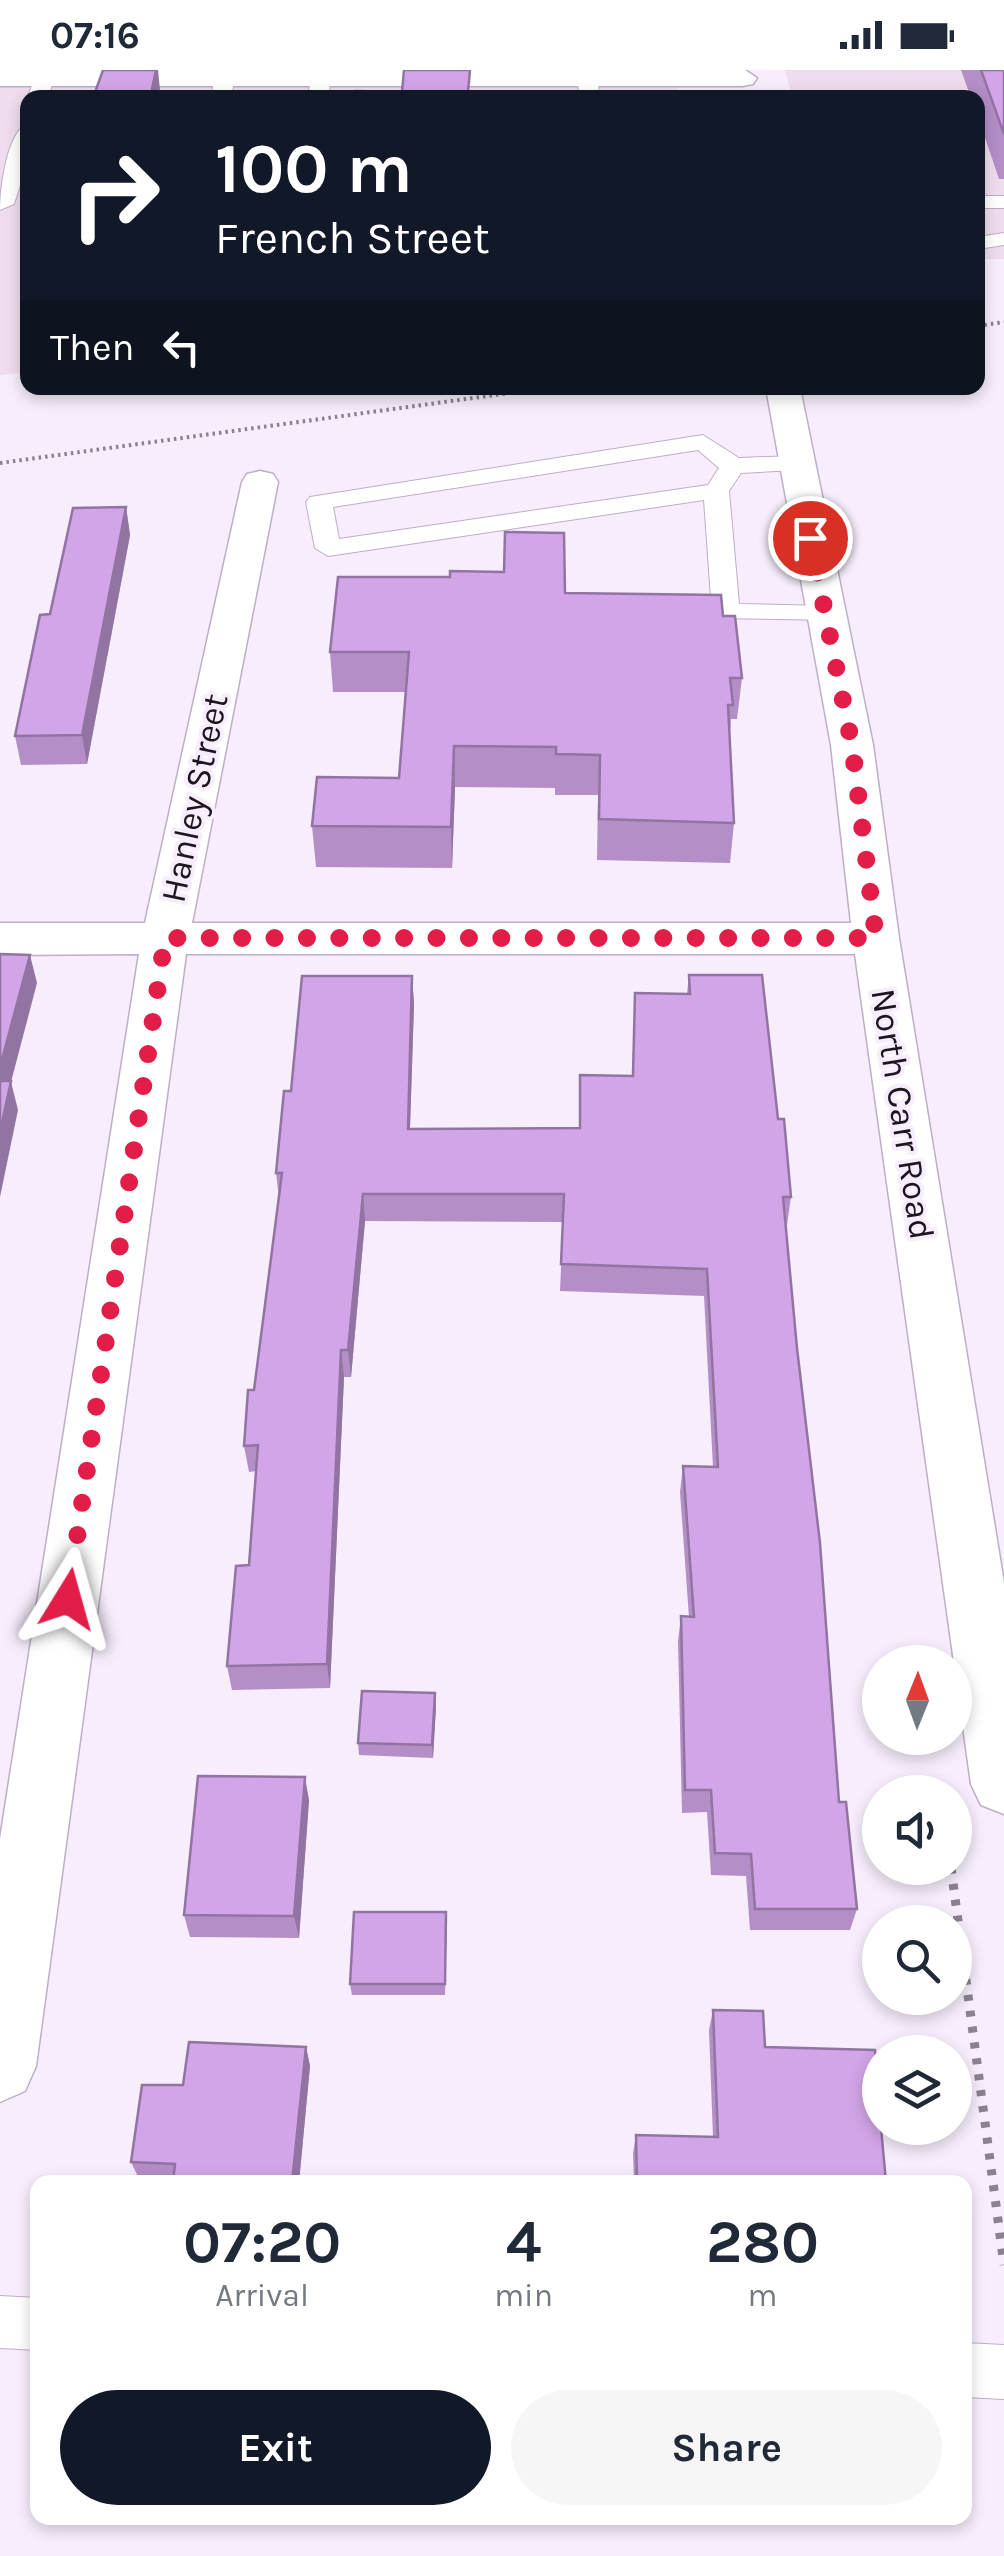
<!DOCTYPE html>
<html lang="en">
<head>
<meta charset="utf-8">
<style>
	body { margin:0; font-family:Karla,sans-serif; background:#f6f6f7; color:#1f2937; height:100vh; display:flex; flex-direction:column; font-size:38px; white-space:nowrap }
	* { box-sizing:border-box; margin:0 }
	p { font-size:32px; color:#747a83 }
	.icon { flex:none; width:55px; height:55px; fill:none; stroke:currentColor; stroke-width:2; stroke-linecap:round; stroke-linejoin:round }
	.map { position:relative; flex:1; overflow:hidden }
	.side { position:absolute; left:30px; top:2105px; width:942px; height:350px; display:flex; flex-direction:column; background:#fff; border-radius:20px; box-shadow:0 5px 15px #0003 }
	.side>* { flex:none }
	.hud { position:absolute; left:20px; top:20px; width:965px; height:305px; border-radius:20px; box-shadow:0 5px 15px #0003; background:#111827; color:#fff; overflow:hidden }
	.needle { width:65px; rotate:1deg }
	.buttons { position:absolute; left:862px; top:1575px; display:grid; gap:20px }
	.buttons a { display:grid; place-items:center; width:110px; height:110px; border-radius:50%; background:#fff; box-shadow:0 5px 15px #0003; font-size:50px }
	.pin { position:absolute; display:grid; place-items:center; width:85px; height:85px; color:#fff; margin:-42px; border:5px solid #fff; border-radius:50%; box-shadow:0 2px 10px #0007 }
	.me { position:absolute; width:110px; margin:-55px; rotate:8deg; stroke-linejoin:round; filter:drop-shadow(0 0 8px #0008) }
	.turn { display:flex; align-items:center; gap:35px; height:210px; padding:0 30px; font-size:45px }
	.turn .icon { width:130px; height:130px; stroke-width:2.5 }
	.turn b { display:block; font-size:70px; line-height:85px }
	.then { display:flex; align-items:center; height:95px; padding:0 30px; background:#0003; gap:20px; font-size:38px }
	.eta { display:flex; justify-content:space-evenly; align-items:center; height:170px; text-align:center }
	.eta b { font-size:60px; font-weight:700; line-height:70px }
	.action { display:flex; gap:20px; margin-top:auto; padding:20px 30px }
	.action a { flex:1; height:115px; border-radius:60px; background:#111827; color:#fff; font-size:40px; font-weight:700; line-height:115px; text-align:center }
	.action a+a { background:#f6f6f7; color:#1f2937 }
	.status { display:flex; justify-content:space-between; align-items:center; height:70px; padding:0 50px; background:#fff; direction:ltr }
	.status svg { height:28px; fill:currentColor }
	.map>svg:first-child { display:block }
	.industrial { fill:#efddee }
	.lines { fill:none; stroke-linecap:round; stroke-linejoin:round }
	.service-casing { stroke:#beaec6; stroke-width:2 }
	.minor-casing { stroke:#beaec6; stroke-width:3 }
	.path-far1 { stroke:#8a828e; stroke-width:4; stroke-dasharray:2.5 4; stroke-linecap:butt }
	.path { stroke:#8a828e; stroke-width:9; stroke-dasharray:6 10; stroke-linecap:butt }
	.service { fill:#fff; fill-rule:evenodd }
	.minor { fill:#fff; fill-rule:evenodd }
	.wall { fill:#b48ec7 }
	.shaded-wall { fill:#9274a2 }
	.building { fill:#d1a5e7; stroke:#9274a2; stroke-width:2.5 }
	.route { stroke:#e11d48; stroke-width:18; stroke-dasharray:0 32.4 }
	.labels { text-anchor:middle; stroke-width:8; stroke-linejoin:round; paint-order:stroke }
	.street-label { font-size:35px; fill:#1c171f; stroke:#f7edfc }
</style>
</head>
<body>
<div class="status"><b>07:16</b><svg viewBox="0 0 49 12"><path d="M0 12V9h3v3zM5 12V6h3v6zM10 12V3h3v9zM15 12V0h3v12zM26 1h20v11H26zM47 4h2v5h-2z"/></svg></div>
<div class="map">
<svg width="1004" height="2486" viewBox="0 0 1004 2486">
	<rect width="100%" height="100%" fill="#f7edfc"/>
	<g class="industrial">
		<polygon points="0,0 676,0 678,27 28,28 27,302 0,305"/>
		<polygon points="785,0 1004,0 1004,189 978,189 978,28 792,27"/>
	</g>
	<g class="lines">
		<defs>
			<g id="service">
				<polygon points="216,0 236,0 231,28 211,28"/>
				<polygon points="321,1 331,7 328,28 308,28 311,7"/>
				<polygon points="44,2 54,8 48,28 28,28 34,8"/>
				<polygon points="588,2 598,8 599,28 579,28 578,8"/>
				<path d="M28,53V91L14,134L0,140C0,118 7,62 28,53Z"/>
				<rect x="978" y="126" width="26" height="12"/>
				<polygon points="1004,163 1004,175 978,179 978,167"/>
				<path d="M703,365L739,388L795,386L807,393L795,400L741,403L729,421L739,534L826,536L840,544L836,550L716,548L712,542L704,430L328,486L315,478L306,432L310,427ZM698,380L719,398L708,415L339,469L333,437Z"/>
				<polygon points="0,2226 38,2228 38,2280 0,2278"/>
				<polygon points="965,2273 1004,2275 1004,2329 965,2327"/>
			</g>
			<g id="minor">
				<polygon points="0,0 745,0 757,8 753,14 743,16 0,16"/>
				<polygon points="766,318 800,318 873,675 899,868 1004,1513 1004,1744 981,1735 971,1714 855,884 186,884 36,1996 25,2021 0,2032 0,1769 139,884 0,885 0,853 145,853 242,412 247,404 260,401 273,404 278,412 192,853 851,853 831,675"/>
			</g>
		</defs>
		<use href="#service" class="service-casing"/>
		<use href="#minor" class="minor-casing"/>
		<g class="path-far1">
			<polyline points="978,256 1004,252"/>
			<polyline points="0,393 546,318"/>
		</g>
		<polyline class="path" points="951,1798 1004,2195"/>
		<use href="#service" class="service"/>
		<use href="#minor" class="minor"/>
	</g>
	<g class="wall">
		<polygon points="961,0 1004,0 1004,109 999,109 978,47 978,28 971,28"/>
		<polygon points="126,437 130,465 87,694 21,695 15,666 50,544"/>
		<polygon points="565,523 723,546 742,608 737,649 731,649 730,663 734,753 730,793 597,790 598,725 555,725 555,718 455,717 452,798 316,797 312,756 399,708 405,622 333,622 330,582"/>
		<polygon points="689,905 778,1049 791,1127 787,1155 786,1155 839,1732 857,1839 850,1860 750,1860 746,1806 711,1805 707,1742 682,1743 678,1571 681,1546 689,1547 680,1422 683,1396 713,1397 704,1226 560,1221 563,1152 365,1151 351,1307 344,1307 330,1618 232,1620 227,1596 249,1495 256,1401 249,1402 244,1376 254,1320 279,1128 276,1103 291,1021 412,906 414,934 410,1059 579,1058 580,1005 632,1006 635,923 687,924"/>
		<polygon points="436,1636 433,1688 359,1685 358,1673"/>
		<polygon points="309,1730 299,1868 190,1867 184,1845"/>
		<polygon points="447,1854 445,1925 352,1925 350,1914"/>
		<polygon points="713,1940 765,1977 886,2112 634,2112 633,2083 636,2065 713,2067 709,1960"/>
		<polygon points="306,1977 310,1996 299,2112 173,2112 173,2111 139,2109 131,2092 183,2015"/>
	</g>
	<g class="shaded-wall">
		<polygon points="156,0 158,0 160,20 159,28 150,28"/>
		<polygon points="126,437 130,465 87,694 82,665"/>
		<polygon points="454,676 455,717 452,798 451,757"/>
		<polygon points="30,885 37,913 11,1012 18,1040 0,1127 0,997"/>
		<polygon points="412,906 414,934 409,1087 408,1059"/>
		<polygon points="363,1124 365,1151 351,1307 348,1280"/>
		<polygon points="341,1280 344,1307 330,1618 327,1594"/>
		<polygon points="435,1623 436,1636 433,1688 432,1675"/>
		<polygon points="305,1707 309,1730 299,1868 294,1846"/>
		<polygon points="306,1977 310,1996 299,2112 292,2112"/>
	</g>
	<g class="building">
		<polygon points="103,0 156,0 150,28 93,28"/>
		<polygon points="404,0 470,0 468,22 540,22 540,28 354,28 355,21 402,22"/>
		<polygon points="981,0 1004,0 1004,64"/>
		<polygon points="126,437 82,665 15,666 40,545 50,544 73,438"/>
		<polygon points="505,462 564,463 565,523 721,525 723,546 735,546 742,608 730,608 733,635 728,635 734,753 599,749 600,685 556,684 556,677 454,676 451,757 312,756 317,707 399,708 409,582 330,582 338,507 450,507 450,501 504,502"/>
		<polygon points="0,884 30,885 0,997"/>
		<polygon points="689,905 762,905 778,1049 784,1049 791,1127 783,1127 797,1278 820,1473 839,1732 846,1732 857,1839 755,1839 751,1784 715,1783 711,1720 685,1720 681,1546 694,1547 683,1396 718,1397 707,1199 561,1194 564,1124 363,1124 348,1280 341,1280 327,1594 227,1596 236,1496 249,1495 258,1375 244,1376 248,1320 254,1320 282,1103 276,1103 284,1021 291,1021 302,906 412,906 408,1059 580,1058 580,1005 633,1006 635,923 690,924"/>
		<polygon points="0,1011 11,1011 0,1062"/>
		<polygon points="362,1621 435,1623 432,1675 358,1673"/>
		<polygon points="198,1706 305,1707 294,1846 184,1845"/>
		<polygon points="354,1842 446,1842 445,1914 350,1914"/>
		<polygon points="713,1940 763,1941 765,1977 875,1980 880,2058 881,2058 886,2112 637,2112 636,2065 718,2067"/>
		<polygon points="189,1972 306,1977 292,2112 173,2112 175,2094 131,2092 142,2015 183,2015"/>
	</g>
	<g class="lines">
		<polyline class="route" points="68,1529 165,868 876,868 852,675 810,468"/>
	</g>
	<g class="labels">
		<g class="street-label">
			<text transform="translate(194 728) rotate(-78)" y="12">Hanley Street</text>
			<text transform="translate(903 1044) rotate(81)" y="12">North Carr Road</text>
		</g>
	</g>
</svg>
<div class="buttons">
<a><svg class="needle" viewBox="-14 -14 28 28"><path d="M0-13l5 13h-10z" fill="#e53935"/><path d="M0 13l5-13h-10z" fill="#747a83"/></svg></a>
<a><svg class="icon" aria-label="sound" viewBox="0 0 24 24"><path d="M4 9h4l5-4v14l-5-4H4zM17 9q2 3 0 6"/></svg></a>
<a><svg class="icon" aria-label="search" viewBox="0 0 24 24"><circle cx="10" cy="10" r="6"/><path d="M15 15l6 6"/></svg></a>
<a><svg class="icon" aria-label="layers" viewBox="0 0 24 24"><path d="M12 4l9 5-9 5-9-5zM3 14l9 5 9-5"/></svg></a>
</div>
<div class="pin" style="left:810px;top:468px;background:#d93025"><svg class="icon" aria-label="arrive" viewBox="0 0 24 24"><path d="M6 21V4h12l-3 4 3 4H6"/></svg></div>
<svg class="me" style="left:68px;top:1529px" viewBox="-20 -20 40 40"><path d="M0-17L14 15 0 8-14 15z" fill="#e11d48" stroke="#fff" stroke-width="4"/></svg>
<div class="hud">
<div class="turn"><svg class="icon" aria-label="right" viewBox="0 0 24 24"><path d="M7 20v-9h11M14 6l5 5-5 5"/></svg><div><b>100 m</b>French Street</div></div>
<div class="then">Then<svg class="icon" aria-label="left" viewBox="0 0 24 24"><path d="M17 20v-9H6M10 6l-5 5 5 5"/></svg></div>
</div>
<section class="side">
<div class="eta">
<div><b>07:20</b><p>Arrival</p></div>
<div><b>4</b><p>min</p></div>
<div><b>280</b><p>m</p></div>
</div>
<div class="action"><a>Exit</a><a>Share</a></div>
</section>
</div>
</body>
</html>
